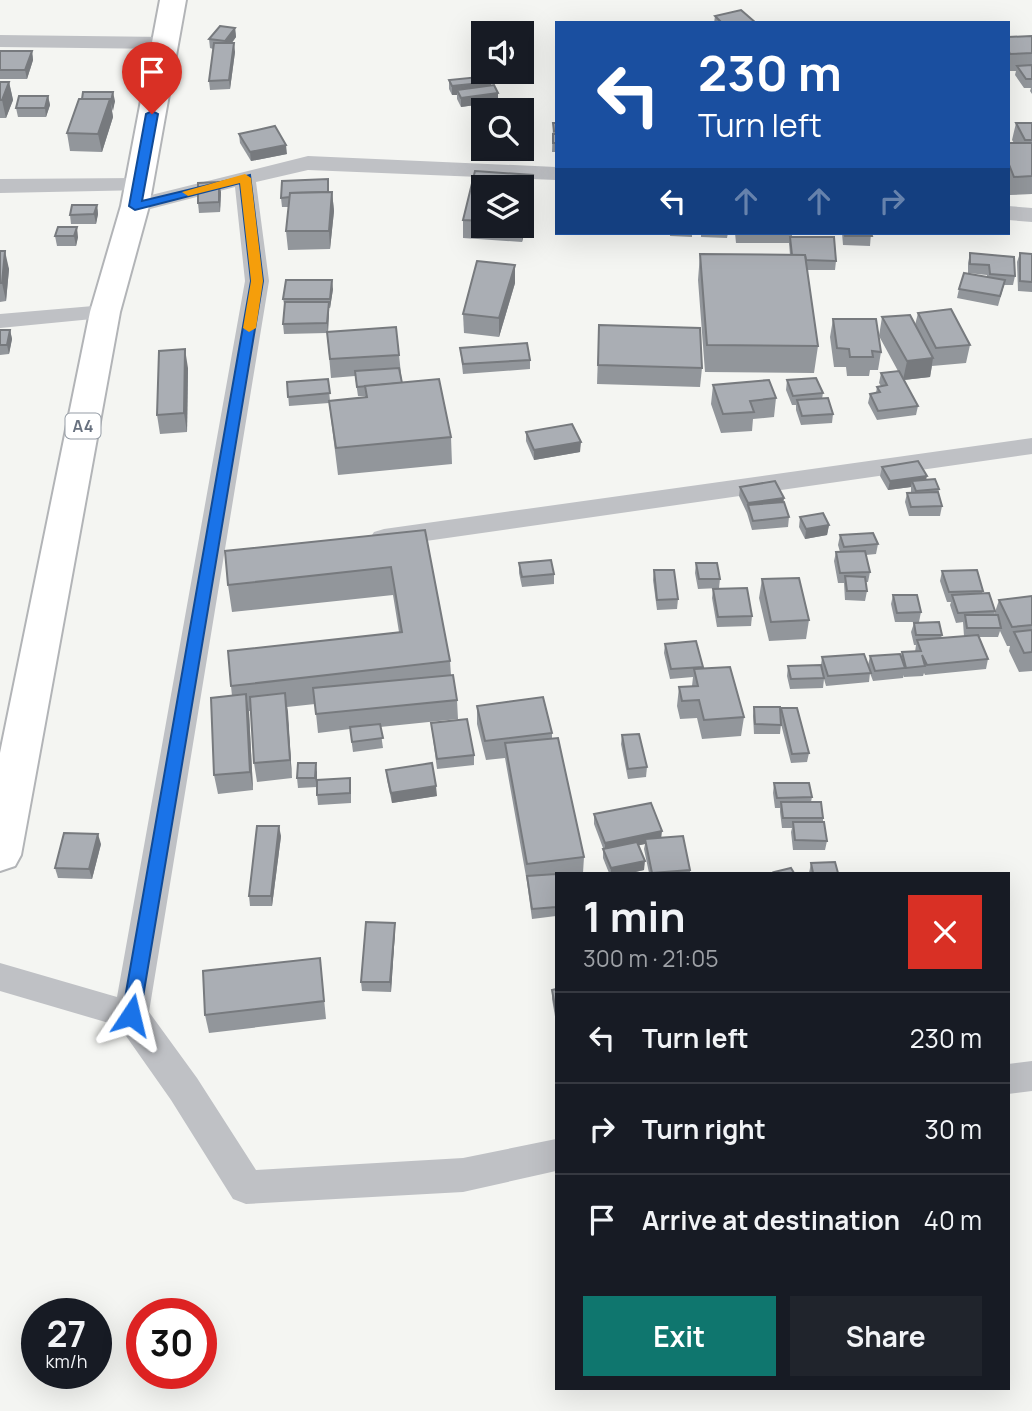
<!DOCTYPE html>
<html lang="en">
<head>
<meta charset="utf-8">
<style>
	body { margin:0; font-family:Manrope,sans-serif; background:#20242c; color:#f1f3f6; height:100vh; display:flex; flex-direction:column; font-size:26px; white-space:nowrap }
	* { box-sizing:border-box; margin:0 }
	p { font-size:23px; color:#9ea1a6 }
	.icon { flex:none; width:38px; height:38px; fill:none; stroke:currentColor; stroke-width:2; stroke-linecap:round; stroke-linejoin:round }
	.map { position:relative; flex:1; overflow:hidden }
	.sheet { position:absolute; left:555px; top:872px; width:455px; height:518px; display:flex; flex-direction:column; background:#171b24; border-radius:0px; box-shadow:0 7px 28px #0002 }
	.sheet>* { flex:none }
	.top-card { position:absolute; left:555px; top:21px; width:455px; height:214px; border-radius:0px; box-shadow:0 7px 28px #0002; background:#1a4fa0; color:#fff; overflow:hidden }
	.buttons { position:absolute; left:471px; top:21px; display:grid; gap:14px }
	.buttons a { display:grid; place-items:center; width:63px; height:63px; border-radius:0px; background:#171b24; box-shadow:0 7px 28px #0002; font-size:35px }
	.speed { position:absolute; left:21px; top:1298px; display:flex; gap:14px; font-size:35px; font-weight:700; text-align:center }
	.speed>* { display:grid; place-content:center; width:91px; height:91px; border-radius:50%; background:#171b24; box-shadow:0 7px 28px #0002; line-height:1 }
	.speed small { font-size:18px; font-weight:400 }
	.speed .limit { border:10px solid #d22; background:#fff; color:#111 }
	.pin { position:absolute; display:grid; place-items:center; width:60px; height:60px; color:#fff; margin:-72px -30px; border-radius:50% 50% 50% 0; rotate:-45deg; box-shadow:0 0 7px #0007 }
	.pin .icon { rotate:45deg }
	.me { position:absolute; width:77px; margin:-38px; rotate:10deg; stroke-linejoin:round; filter:drop-shadow(0 0 5px #0008) }
	.turn { display:flex; align-items:center; gap:24px; height:147px; padding:0 28px; font-size:32px }
	.turn .icon { width:91px; height:91px; stroke-width:2.5 }
	.turn b { display:block; font-size:49px; line-height:60px }
	.lanes { display:flex; align-items:center; height:66px; padding:0 28px; background:#0003; justify-content:center; gap:35px; direction:ltr }
	.lanes .off { opacity:.35 }
	.round { display:grid; place-items:center; flex:none; width:74px; height:74px; border-radius:0px; background:#20242c }
	.overview { display:flex; align-items:center; justify-content:space-between; height:119px; padding:0 28px }
	h1 { font-size:42px; font-weight:700; line-height:52px }
	.button { display:flex; gap:14px; margin-top:auto; padding:14px 28px }
	.button a { flex:1; height:80px; border-radius:0px; background:#0f766e; color:#fff; font-size:28px; font-weight:700; line-height:80px; text-align:center }
	.button a+a { background:#20242c; color:#f1f3f6 }
	ul { padding:0; list-style:none }
	li { display:flex; align-items:center; gap:21px; height:91px; padding:0 28px; border-top:2px solid #363941 }
	li div { flex:1 }
	li b { display:block; font-size:26px }
	li em { font-style:normal }
	.map>svg:first-child { display:block }
	.lines { fill:none; stroke-linecap:round; stroke-linejoin:round }
	.highway-casing { stroke:#b2b4b7; stroke-width:4 }
	.street { fill:#bfc1c5; fill-rule:evenodd }
	.highway { fill:#fff; fill-rule:evenodd }
	.wall { fill:#92969b; fill-rule:evenodd }
	.shaded-wall { fill:#777a7e }
	.building { fill:#aaaeb4; stroke:#777a7e; stroke-width:2 }
	.route { fill:#1a73e8; stroke:#114b97; stroke-width:2 }
	.slow { fill:#f59e0b }
	.labels { text-anchor:middle; stroke-width:7; stroke-linejoin:round; paint-order:stroke }
	.shield { fill:#fff; stroke:#959ca5; stroke-width:2 }
	.shield-label { font-size:16px; font-weight:bold; fill:#68717f }
</style>
</head>
<body>
<div class="map">
<svg width="1032" height="1411" viewBox="0 0 1032 1411">
	<rect width="100%" height="100%" fill="#f4f5f2"/>
	<g class="lines">
		<defs>
			<polygon id="highway" points="160,0 186,0 149,206 120,312 21,855 15,866 0,871 0,753 90,312 121,206"/>
		</defs>
		<use href="#highway" class="highway-casing"/>
		<g class="street">
			<polygon points="0,35 166,37 173,39 176,43 173,47 166,49 0,47"/>
			<polygon points="308,156 556,167 556,180 308,170 256,182 269,281 149,1012 197,1078 256,1170 463,1158 556,1139 556,1171 463,1192 246,1204 233,1199 171,1100 119,1026 0,991 0,963 117,997 245,281 235,187 135,213 127,211 124,206 127,201"/>
			<polygon points="138,178 146,180 149,185 146,190 0,193 0,179"/>
			<polygon points="1008,206 1032,208 1032,222 1008,220"/>
			<polygon points="105,305 113,307 117,312 113,317 0,328 0,314"/>
			<polygon points="1032,438 1032,454 384,547 374,544 370,538 374,532 384,529"/>
			<polygon points="1032,1061 1032,1091 1008,1094 1008,1064"/>
		</g>
		<use href="#highway" class="highway"/>
	</g>
	<g class="wall">
		<polygon points="715,16 756,23 714,23"/>
		<polygon points="235,28 236,37 232,43 235,52 230,89 210,90 209,81 213,49 210,48 209,39"/>
		<polygon points="1032,36 1032,94 1030,91 1031,88 1024,88 1015,75 1016,71 1008,71 1008,37"/>
		<polygon points="0,51 32,51 33,60 27,79 0,79"/>
		<polygon points="449,80 491,82 491,86 498,93 498,102 483,110 483,119 479,114 479,105 488,103 461,107 457,99 457,95 452,95 449,89"/>
		<polygon points="0,82 9,82 13,100 6,118 0,118"/>
		<polygon points="48,96 50,105 46,117 18,117 16,108"/>
		<polygon points="79,99 115,101 112,111 113,117 102,152 70,151 67,133"/>
		<polygon points="553,123 556,123 556,152 552,152"/>
		<polygon points="1016,123 1032,123 1032,194 1010,195 1008,189 1008,143 1014,143 1012,140"/>
		<polygon points="239,134 287,154 251,161 240,143"/>
		<path d="M475,171L533,175V193L522,242L463,238V220ZM483,187H522V226H483Z"/>
		<polygon points="221,192 220,212 199,213 198,203"/>
		<polygon points="332,192 334,211 330,249 288,250 286,231 289,207 282,207 281,198"/>
		<polygon points="97,205 98,214 96,224 71,224 70,215"/>
		<polygon points="670,233 692,233 692,237 670,236"/>
		<polygon points="701,233 728,233 727,238 701,237"/>
		<polygon points="735,233 792,233 792,237 836,261 835,270 807,270 818,346 814,373 705,372 698,280 700,254 790,255 789,243 736,243"/>
		<polygon points="842,233 871,233 870,246 843,245"/>
		<polygon points="55,236 78,237 76,246 57,246"/>
		<polygon points="0,251 9,269 6,301 0,302"/>
		<polygon points="970,253 1015,276 1013,285 1004,285 998,306 957,298 959,289 987,277 987,275 968,273 968,263"/>
		<polygon points="1020,253 1032,254 1032,292 1018,291 1017,262"/>
		<polygon points="515,265 515,283 499,337 464,333 463,314"/>
		<polygon points="333,289 330,308 329,308 328,332 399,355 402,383 451,437 452,464 338,475 329,403 289,406 287,382 328,379 330,401 365,398 365,396 358,396 355,376 331,378 327,333 284,334 283,324 285,308 283,299"/>
		<polygon points="918,313 970,345 966,363 932,366 930,377 904,380 918,406 916,415 877,420 868,403 870,394 876,393 877,387 881,386 879,383 881,373 898,371 879,336 882,317 915,325"/>
		<polygon points="833,319 881,352 878,370 870,370 869,376 847,376 846,367 834,367 830,337"/>
		<polygon points="599,325 702,368 700,387 597,384"/>
		<polygon points="0,330 10,330 12,339 9,354 0,355"/>
		<polygon points="460,348 530,360 530,369 463,374"/>
		<polygon points="188,368 187,432 160,434 157,415"/>
		<polygon points="787,380 823,393 822,399 833,414 832,423 801,425 796,410 796,405 792,405 786,390"/>
		<polygon points="713,385 776,398 774,417 753,419 752,431 721,433 711,404"/>
		<polygon points="526,432 580,452 534,460 526,441"/>
		<polygon points="882,467 926,480 939,489 938,494 942,506 940,516 909,516 905,502 907,493 911,493 911,487 888,490 880,476"/>
		<polygon points="740,487 783,502 789,517 788,527 752,530 747,513 739,496"/>
		<polygon points="800,517 829,525 827,535 805,539 799,527"/>
		<polygon points="425,530 450,661 451,675 457,700 458,719 380,727 383,748 353,752 350,729 318,733 315,704 287,707 292,778 257,782 254,763 251,711 249,711 253,790 218,794 214,775 232,696 231,686 399,632 393,595 232,612 228,585"/>
		<polygon points="840,535 878,544 876,554 866,555 870,572 868,582 866,582 867,591 865,601 845,600 844,583 838,583 834,561 836,552 840,552 838,545"/>
		<polygon points="519,563 554,574 554,584 522,587 519,573"/>
		<polygon points="696,563 720,579 719,588 698,589 695,573"/>
		<polygon points="654,570 678,599 677,609 657,610 653,580"/>
		<polygon points="942,571 983,591 982,593 995,611 994,615 999,600 1032,596 1032,671 1019,672 1009,651 1010,646 1007,646 1000,631 998,637 979,637 988,659 986,669 925,675 924,673 923,676 904,677 904,675 903,678 873,681 870,673 869,682 826,686 824,679 823,688 790,689 787,676 788,666 821,665 822,657 868,665 870,656 901,656 902,652 915,652 916,645 914,645 911,632 914,623 942,635 941,638 964,636 963,622 956,623 950,605 951,602 947,602 940,581"/>
		<polygon points="762,579 809,620 806,639 769,641 759,598"/>
		<polygon points="713,589 752,616 751,626 717,627 712,598"/>
		<polygon points="893,595 921,612 919,622 895,622 891,604"/>
		<polygon points="665,644 703,667 702,669 744,717 741,736 702,739 697,718 680,719 677,706 679,687 692,686 693,677 670,679 664,653"/>
		<polygon points="477,706 552,733 552,738 584,857 583,873 556,873 556,916 532,919 527,882 505,758 486,760 477,724"/>
		<polygon points="754,707 780,714 781,708 809,753 807,762 791,763 781,724 780,734 754,734 753,716"/>
		<polygon points="431,723 474,755 474,765 437,769"/>
		<polygon points="622,735 647,767 646,777 628,779 621,744"/>
		<polygon points="386,770 437,796 392,803 387,780"/>
		<polygon points="317,772 317,787 298,788 297,778"/>
		<polygon points="774,783 812,797 811,802 823,818 823,822 827,841 825,850 793,850 791,832 792,828 782,828 780,812 780,808 775,808 773,793"/>
		<polygon points="351,788 351,803 318,805 317,795"/>
		<polygon points="594,814 662,838 690,870 690,873 649,873 644,849 645,844 638,845 644,870 631,873 609,873 603,858 603,848 594,824"/>
		<polygon points="281,836 272,906 250,906 249,896"/>
		<polygon points="101,844 92,879 58,878 55,868"/>
		<polygon points="811,863 838,873 809,873"/>
		<polygon points="395,932 391,992 362,991 361,982"/>
		<polygon points="320,958 326,1019 209,1033 205,1015"/>
		<polygon points="556,989 556,1022 552,999 552,990"/>
	</g>
	<g class="shaded-wall">
		<polygon points="235,28 236,37 226,50 225,41"/>
		<polygon points="234,43 235,52 230,89 229,80"/>
		<polygon points="32,51 33,60 27,79 25,70"/>
		<polygon points="9,82 13,100 6,118 2,100"/>
		<polygon points="491,82 491,91 457,90 457,95 452,95 452,86"/>
		<polygon points="113,92 115,101 113,111 111,102"/>
		<polygon points="498,93 498,102 461,107 461,98"/>
		<polygon points="48,96 50,105 46,117 45,108"/>
		<polygon points="110,99 113,117 102,152 98,134"/>
		<polygon points="286,145 287,154 251,161 250,152"/>
		<polygon points="533,175 533,193 522,242 522,224"/>
		<polygon points="219,182 221,192 220,212 219,202"/>
		<polygon points="332,192 334,211 330,249 329,231"/>
		<polygon points="97,205 98,214 96,224 94,214"/>
		<polygon points="77,227 78,237 76,246 74,236"/>
		<polygon points="5,251 9,269 6,301 2,283"/>
		<polygon points="515,265 515,283 499,337 499,318"/>
		<polygon points="332,280 333,289 330,308 330,299"/>
		<polygon points="329,302 329,311 328,333 327,323"/>
		<polygon points="10,330 12,339 9,354 7,345"/>
		<polygon points="185,349 188,368 187,432 184,413"/>
		<polygon points="933,358 930,377 903,380 907,361"/>
		<polygon points="581,442 580,452 534,460 534,450"/>
		<polygon points="927,476 925,485 912,481 911,487 888,490 890,481"/>
		<polygon points="784,498 783,508 748,505 747,513 748,503"/>
		<polygon points="829,525 827,535 805,539 806,529"/>
		<polygon points="285,693 288,712 292,778 290,760"/>
		<polygon points="246,694 249,713 253,790 250,772"/>
		<polygon points="316,763 317,772 317,787 315,778"/>
		<polygon points="436,786 437,796 392,803 391,793"/>
		<polygon points="279,826 281,836 272,906 271,896"/>
		<polygon points="662,831 661,840 645,839 645,844 605,853 605,843"/>
		<polygon points="98,834 101,844 92,879 89,869"/>
		<polygon points="645,861 644,870 631,873 611,873 611,868"/>
		<polygon points="395,923 395,932 391,992 390,982"/>
	</g>
	<g class="building">
		<polygon points="741,10 756,23 722,23 715,16"/>
		<polygon points="220,26 235,28 225,41 209,39"/>
		<polygon points="1032,36 1032,53 1010,54 1008,49 1008,37"/>
		<polygon points="214,43 234,43 229,80 209,81"/>
		<polygon points="0,51 32,51 25,70 0,70"/>
		<polygon points="1032,65 1032,79 1026,79 1017,66"/>
		<polygon points="489,76 491,82 452,86 449,80"/>
		<polygon points="0,82 9,82 2,100 0,100"/>
		<polygon points="494,85 498,93 461,98 457,90"/>
		<polygon points="83,92 113,92 111,102 110,99 82,99"/>
		<polygon points="19,96 48,96 45,108 16,108"/>
		<polygon points="79,99 110,99 98,134 67,133"/>
		<polygon points="497,101 504,110 483,110 479,105"/>
		<polygon points="553,123 556,123 556,131 554,131"/>
		<polygon points="1016,123 1032,123 1032,140 1025,140"/>
		<polygon points="275,126 286,145 250,152 239,134"/>
		<rect x="553" y="134" width="3" height="9"/>
		<polygon points="1008,143 1032,143 1032,176 1014,177 1008,162"/>
		<polygon points="475,171 533,175 522,224 522,187 483,187 483,221 463,220"/>
		<polygon points="328,179 328,192 290,193 290,197 281,198 282,181"/>
		<polygon points="219,182 219,202 198,203 198,183"/>
		<polygon points="332,192 329,231 286,231 290,193"/>
		<polygon points="72,205 97,205 94,214 70,215"/>
		<polygon points="58,227 77,227 74,236 55,236"/>
		<polygon points="737,233 792,233 793,234"/>
		<polygon points="844,233 871,233 872,236 845,236"/>
		<polygon points="790,237 834,237 836,261 806,260 805,255 792,255"/>
		<polygon points="0,251 5,251 2,283 0,283"/>
		<polygon points="970,253 1014,257 1015,276 990,274 989,265 970,264"/>
		<polygon points="1020,253 1032,254 1032,282 1020,281"/>
		<polygon points="700,254 805,255 818,346 707,345"/>
		<polygon points="477,261 515,265 499,318 463,314"/>
		<polygon points="964,273 1005,280 1000,296 959,289"/>
		<polygon points="286,280 332,280 330,299 283,299"/>
		<polygon points="285,302 329,302 327,323 283,324"/>
		<polygon points="951,309 970,345 936,348 918,313"/>
		<polygon points="910,315 933,358 907,361 882,317"/>
		<polygon points="833,319 876,319 881,352 872,351 873,357 850,357 849,349 837,348"/>
		<polygon points="599,325 700,328 702,368 598,365"/>
		<polygon points="396,327 399,355 330,359 327,332"/>
		<polygon points="0,330 10,330 7,345 0,345"/>
		<polygon points="527,343 530,360 463,364 460,348"/>
		<polygon points="185,349 184,413 157,415 159,351"/>
		<polygon points="399,368 402,383 357,387 355,371"/>
		<polygon points="899,371 918,406 878,411 870,394 880,392 877,387 887,385 881,373"/>
		<polygon points="816,378 823,393 793,396 787,380"/>
		<polygon points="328,379 330,393 288,397 287,382"/>
		<polygon points="439,379 451,437 336,448 329,401 367,397 365,386"/>
		<polygon points="769,380 776,398 750,401 754,412 723,414 713,385"/>
		<polygon points="828,398 833,414 802,416 797,400"/>
		<polygon points="572,424 581,442 534,450 526,432"/>
		<polygon points="918,461 927,476 890,481 882,467"/>
		<polygon points="935,479 939,489 916,491 912,481"/>
		<polygon points="775,481 784,498 748,503 740,487"/>
		<polygon points="938,492 942,506 911,507 907,493"/>
		<polygon points="784,502 789,517 753,521 748,505"/>
		<polygon points="823,513 829,525 806,529 800,517"/>
		<polygon points="425,530 450,661 231,686 228,651 402,632 391,567 228,585 225,551"/>
		<polygon points="873,533 878,544 844,547 840,535"/>
		<polygon points="865,551 870,572 840,573 836,552"/>
		<polygon points="551,560 554,574 522,577 519,563"/>
		<polygon points="696,563 717,563 720,579 699,579"/>
		<polygon points="654,570 674,570 678,599 657,600"/>
		<polygon points="977,570 983,591 949,592 942,571"/>
		<polygon points="845,576 865,577 867,591 847,591"/>
		<polygon points="799,578 809,620 771,622 762,579"/>
		<polygon points="747,588 752,616 718,617 713,589"/>
		<polygon points="989,593 995,611 958,613 952,595"/>
		<polygon points="893,595 917,595 921,612 897,613"/>
		<polygon points="1032,596 1032,625 1012,627 999,600"/>
		<polygon points="965,615 998,615 1001,628 967,628"/>
		<polygon points="939,622 942,635 916,635 914,623"/>
		<polygon points="1032,630 1032,652 1024,653 1014,632"/>
		<polygon points="978,635 988,659 927,665 922,655 925,666 906,668 902,652 921,651 917,640"/>
		<polygon points="696,641 703,667 671,669 665,644"/>
		<polygon points="864,654 871,673 828,676 822,657"/>
		<polygon points="900,654 905,668 875,671 870,656"/>
		<polygon points="821,665 824,678 791,679 788,666"/>
		<polygon points="730,667 744,717 704,720 699,700 682,701 679,687 698,686 694,669"/>
		<polygon points="453,675 457,700 316,714 313,688"/>
		<polygon points="285,693 290,760 254,763 250,697"/>
		<polygon points="246,694 250,772 214,775 211,698"/>
		<polygon points="543,697 552,733 485,741 477,706"/>
		<polygon points="754,707 780,707 781,725 755,724"/>
		<polygon points="781,708 797,708 809,753 792,754"/>
		<polygon points="467,719 474,755 437,759 431,723"/>
		<polygon points="380,724 383,738 352,742 350,727"/>
		<polygon points="639,734 647,767 628,769 622,735"/>
		<polygon points="558,738 584,857 527,864 505,743"/>
		<polygon points="298,763 316,763 315,778 297,778"/>
		<polygon points="432,763 436,786 391,793 386,770"/>
		<polygon points="350,778 350,793 317,795 317,780"/>
		<polygon points="774,783 809,783 812,797 777,798"/>
		<polygon points="781,802 821,802 823,818 783,818"/>
		<polygon points="651,803 662,831 605,843 594,814"/>
		<polygon points="793,822 824,822 827,841 795,840"/>
		<polygon points="257,826 279,826 271,896 249,896"/>
		<polygon points="64,833 98,834 89,869 55,868"/>
		<polygon points="683,836 690,870 652,873 645,839"/>
		<polygon points="637,842 645,861 611,868 603,849"/>
		<polygon points="835,862 838,873 813,873 811,863"/>
		<polygon points="791,868 794,873 775,873 774,872"/>
		<polygon points="556,874 556,907 532,909 527,876"/>
		<polygon points="366,922 395,923 390,982 361,982"/>
		<polygon points="320,958 324,1001 205,1015 203,971"/>
		<polygon points="556,989 556,1012 552,990"/>
	</g>
	<polygon class="route" points="152,111 158,114 142,201 250,175 263,281 140,1015 137,1021 131,1023 124,1021 122,1015 251,281 240,183 135,210 129,206 146,114"/>
	<polygon class="slow" points="245,174 251,178 263,281 256,328 249,332 243,328 251,281 240,183 188,196 182,192"/>
	<g class="labels">
		<rect class="shield" x="65.5" y="413.5" width="35" height="25" rx="5"/>
		<g class="shield-label">
			<text x="83" y="432">A4</text>
		</g>
	</g>
</svg>
<div class="buttons">
<a><svg class="icon" aria-label="sound" viewBox="0 0 24 24"><path d="M4 9h4l5-4v14l-5-4H4zM17 9q2 3 0 6"/></svg></a>
<a><svg class="icon" aria-label="search" viewBox="0 0 24 24"><circle cx="10" cy="10" r="6"/><path d="M15 15l6 6"/></svg></a>
<a><svg class="icon" aria-label="layers" viewBox="0 0 24 24"><path d="M12 4l9 5-9 5-9-5zM3 14l9 5 9-5"/></svg></a>
</div>
<div class="speed"><div>27<small>km/h</small></div><div class="limit">30</div></div>
<div class="pin" style="left:152px;top:114px;background:#d93025"><svg class="icon" aria-label="arrive" viewBox="0 0 24 24"><path d="M6 21V4h12l-3 4 3 4H6"/></svg></div>
<svg class="me" style="left:131px;top:1015px" viewBox="-20 -20 40 40"><path d="M0-17L14 15 0 8-14 15z" fill="#1a73e8" stroke="#fff" stroke-width="4"/></svg>
<div class="top-card">
<div class="turn"><svg class="icon" aria-label="left" viewBox="0 0 24 24"><path d="M17 20v-9H6M10 6l-5 5 5 5"/></svg><div><b>230 m</b>Turn left</div></div>
<div class="lanes"><svg class="icon" aria-label="left" viewBox="0 0 24 24"><path d="M17 20v-9H6M10 6l-5 5 5 5"/></svg><svg class="icon off" aria-label="ahead" viewBox="0 0 24 24"><path d="M12 20V5M6 11l6-6 6 6"/></svg><svg class="icon off" aria-label="ahead" viewBox="0 0 24 24"><path d="M12 20V5M6 11l6-6 6 6"/></svg><svg class="icon off" aria-label="right" viewBox="0 0 24 24"><path d="M7 20v-9h11M14 6l5 5-5 5"/></svg></div>
</div>
<section class="sheet">
<div class="overview"><div><h1>1 min</h1><p>300 m · 21:05</p></div><a class="round" style="background:#d93025;color:#fff"><svg class="icon" aria-label="close" viewBox="0 0 24 24"><path d="M6 6l12 12M18 6L6 18"/></svg></a></div>
<ul>
<li><svg class="icon" aria-label="left" viewBox="0 0 24 24"><path d="M17 20v-9H6M10 6l-5 5 5 5"/></svg><div><b>Turn left</b></div><em>230 m</em></li>
<li><svg class="icon" aria-label="right" viewBox="0 0 24 24"><path d="M7 20v-9h11M14 6l5 5-5 5"/></svg><div><b>Turn right</b></div><em>30 m</em></li>
<li><svg class="icon" aria-label="arrive" viewBox="0 0 24 24"><path d="M6 21V4h12l-3 4 3 4H6"/></svg><div><b>Arrive at destination</b></div><em>40 m</em></li>
</ul>
<div class="button"><a>Exit</a><a>Share</a></div>
</section>
</div>
</body>
</html>
